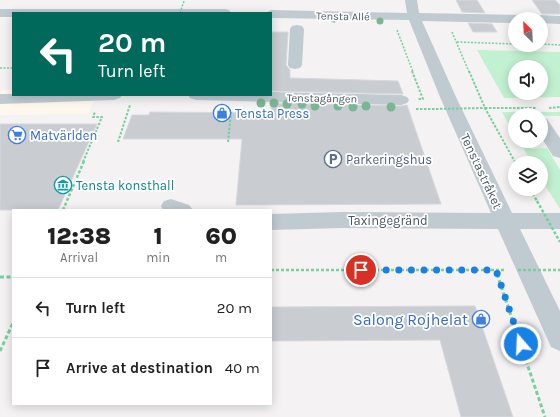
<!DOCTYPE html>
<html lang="en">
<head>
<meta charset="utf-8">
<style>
	body { margin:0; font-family:Karla,sans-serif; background:#f6f6f6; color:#222; height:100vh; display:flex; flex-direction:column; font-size:15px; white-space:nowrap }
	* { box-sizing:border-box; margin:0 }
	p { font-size:13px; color:#767676 }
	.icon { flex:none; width:22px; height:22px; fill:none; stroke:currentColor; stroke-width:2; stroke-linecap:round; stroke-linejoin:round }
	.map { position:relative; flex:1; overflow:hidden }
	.sheet { position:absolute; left:12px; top:209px; width:260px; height:196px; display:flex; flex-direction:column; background:#fff; border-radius:0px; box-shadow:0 2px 10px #0003 }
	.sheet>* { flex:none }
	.guide { position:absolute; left:12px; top:12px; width:260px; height:84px; border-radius:0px; box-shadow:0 2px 10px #0003; background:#00695c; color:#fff; overflow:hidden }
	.needle { width:26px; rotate:336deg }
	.controls { position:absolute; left:508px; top:12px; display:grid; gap:8px }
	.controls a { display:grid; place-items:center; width:40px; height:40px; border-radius:50%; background:#fff; box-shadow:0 2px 10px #0003; font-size:20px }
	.pin { position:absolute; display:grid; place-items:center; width:34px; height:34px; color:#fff; margin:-17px; border:2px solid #fff; border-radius:50%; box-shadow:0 1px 4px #0007 }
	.me { position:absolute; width:44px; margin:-22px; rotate:341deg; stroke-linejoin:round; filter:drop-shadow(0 0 3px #0008) }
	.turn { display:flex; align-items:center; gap:14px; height:84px; padding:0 20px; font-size:18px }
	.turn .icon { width:52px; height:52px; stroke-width:2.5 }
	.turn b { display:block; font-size:28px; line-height:34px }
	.eta { display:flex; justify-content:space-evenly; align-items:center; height:68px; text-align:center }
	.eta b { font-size:24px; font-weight:800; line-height:28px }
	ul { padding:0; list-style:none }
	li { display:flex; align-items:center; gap:12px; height:60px; padding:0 20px; border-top:1px solid #e0e0e0 }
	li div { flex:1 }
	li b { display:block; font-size:15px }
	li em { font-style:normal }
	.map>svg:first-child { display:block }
	.commercial { fill:#fdf7ed }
	.green { fill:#c1f1d0; fill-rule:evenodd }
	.building { fill:#c9cdd1; stroke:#d6d8dd }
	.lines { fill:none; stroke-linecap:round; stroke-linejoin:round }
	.path-far3 { stroke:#78d09e; stroke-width:1.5; stroke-dasharray:2 1.5; stroke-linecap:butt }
	.path-far2 { stroke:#78d09e; stroke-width:2; stroke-dasharray:2.5 1.5; stroke-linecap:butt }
	.path-far1 { stroke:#78d09e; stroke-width:2.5; stroke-dasharray:3 2; stroke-linecap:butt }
	.path { stroke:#78d09e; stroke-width:3; stroke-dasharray:4 2.5; stroke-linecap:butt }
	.minor { fill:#c0cad1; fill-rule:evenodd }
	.path-bridge-far2 { stroke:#78d09e; stroke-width:1.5; stroke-dasharray:2 1.5; stroke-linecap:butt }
	.path-bridge-far1 { stroke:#78d09e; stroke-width:2; stroke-dasharray:2.5 1.5; stroke-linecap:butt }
	.path-bridge { stroke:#78d09e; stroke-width:2.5; stroke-dasharray:3 2; stroke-linecap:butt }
	.tree { fill:#7ab693 }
	.route { stroke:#1881e8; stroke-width:7; stroke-dasharray:0 12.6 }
	.labels { text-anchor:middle; stroke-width:3.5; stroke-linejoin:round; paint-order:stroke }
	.far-street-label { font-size:11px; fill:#495760; stroke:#fff }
	.shop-label { font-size:13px; fill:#366cbe; stroke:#fff; text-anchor:start }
	.service-label { font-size:13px; fill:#4e5e75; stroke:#fff; text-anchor:start }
	.street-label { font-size:13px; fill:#495760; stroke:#fff }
	.culture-label { font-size:13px; fill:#0d838f; stroke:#fff; text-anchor:start }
	.near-shop-label { font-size:16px; fill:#366cbe; stroke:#fff; text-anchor:end }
</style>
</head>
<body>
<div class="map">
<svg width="560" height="417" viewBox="0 0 560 417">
	<rect width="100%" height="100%" fill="#f4f2f2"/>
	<polygon class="commercial" points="2,90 13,90 13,95 97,95 88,114 0,115 0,93"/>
	<g class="green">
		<path d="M477,50L560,52V97L504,98ZM515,67H541V93H515Z"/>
		<polygon points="502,112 560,112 560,116 515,115 515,116 512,117 515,122 515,135"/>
		<polygon points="519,141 526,141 531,149 547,148 560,170 560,209 541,179 541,163 532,163"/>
	</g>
	<g class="building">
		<polygon points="456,0 477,0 485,13 462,12"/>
		<polygon points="532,0 555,0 560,5 560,14 542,14"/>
		<polygon points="468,23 492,24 497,32 473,32"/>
		<polygon points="271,32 288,32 286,65 290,70 290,78 398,81 403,94 271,91"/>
		<polygon points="271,103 401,106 407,105 441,204 236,205 242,139 123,139 132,115 149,115 150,112 271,113"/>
		<polygon points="0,124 97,124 58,210 0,210"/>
		<polygon points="475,306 513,417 461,417 440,340 271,341 271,307"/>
	</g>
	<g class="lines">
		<g class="path-far3">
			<polyline points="397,30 413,72"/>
			<polyline points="452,32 469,72"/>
			<polyline points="457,42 515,44"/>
			<polyline points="541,44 560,45"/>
			<polyline points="0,68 13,68"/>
		</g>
		<g class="path-far2">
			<polyline points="412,71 423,99 418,99"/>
			<polyline points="469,71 485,108 515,162"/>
			<polyline points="485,108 536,108"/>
			<polyline points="549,108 560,107"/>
			<polyline points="416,109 432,109"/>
			<polyline points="118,142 130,105"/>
			<polyline points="228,142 231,112"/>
			<polyline points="83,162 102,117 93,117 95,112"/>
		</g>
		<g class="path-far1">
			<polyline points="515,161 516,163"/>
			<polyline points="530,189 537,201"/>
			<polyline points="63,210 84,161"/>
			<polyline points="271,270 505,270"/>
			<polyline points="496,271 497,275"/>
		</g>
		<g class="path">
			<polyline points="497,274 545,417"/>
			<polyline points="0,277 13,277"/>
			<polyline points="0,351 13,323"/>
		</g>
		<g class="minor">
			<polygon points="405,0 417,0 419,13 528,15 533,16 534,19 515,19 515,23 422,21 456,97 512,213 560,213 560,229 520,229 560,311 560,351 551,347 498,229 342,228 271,230 271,214 342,212 491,213 440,97 409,20 271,18 271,13 265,13 271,10 407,13"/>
			<polygon points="0,9 225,9 229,10 231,13 13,13 13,17 0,17"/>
			<polygon points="541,15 560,16 560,24 541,23 541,19 535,19 536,16"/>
			<polygon points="297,25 302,26 304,29 302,65 300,68 295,69 290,68 288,65 290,29 292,26"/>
			<polygon points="271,92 401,95 407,97 409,100 407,103 401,105 196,100 190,98 188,95 271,95"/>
			<polygon points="0,94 13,94 13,95 122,95 120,98 114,100 0,104"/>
			<polygon points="541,118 547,119 560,138 560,158 553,156 541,137"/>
			<polygon points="171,199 189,205 193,210 163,210 161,206 164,201"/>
		</g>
		<polyline class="path-bridge-far2" points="180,13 184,1"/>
		<polyline class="path-bridge-far1" points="432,109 485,108"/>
		<g class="path-bridge">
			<polyline points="537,201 560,242"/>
			<polyline points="518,270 560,270"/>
		</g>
	</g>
	<g class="tree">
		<circle cx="334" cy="19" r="3.5"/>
		<circle cx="380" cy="21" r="3.5"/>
		<circle cx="261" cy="103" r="4.5"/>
		<circle cx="274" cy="103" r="4.5"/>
		<circle cx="287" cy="104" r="4.5"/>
		<circle cx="302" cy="104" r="4.5"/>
		<circle cx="315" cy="106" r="4.5"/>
		<circle cx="338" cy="106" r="4.5"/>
		<circle cx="366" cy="106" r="4.5"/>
		<circle cx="353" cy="107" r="4.5"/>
		<circle cx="391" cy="107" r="4.5"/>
	</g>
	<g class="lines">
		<polyline class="route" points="361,270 496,270 521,344"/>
	</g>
	<defs>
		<symbol id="shop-ring" viewBox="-11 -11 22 22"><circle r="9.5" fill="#fff" stroke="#3f7fe0" stroke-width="1.5"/><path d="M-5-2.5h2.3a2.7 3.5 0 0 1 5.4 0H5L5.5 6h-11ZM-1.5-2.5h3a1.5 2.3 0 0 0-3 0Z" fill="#3f7fe0"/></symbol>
		<symbol id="supermarket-ring" viewBox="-11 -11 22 22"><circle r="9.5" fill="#fff" stroke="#3f7fe0" stroke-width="1.5"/><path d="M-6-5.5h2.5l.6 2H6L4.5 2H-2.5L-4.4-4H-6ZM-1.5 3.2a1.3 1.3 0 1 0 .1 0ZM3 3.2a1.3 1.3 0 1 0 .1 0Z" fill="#3f7fe0"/></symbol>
		<symbol id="parking-ring" viewBox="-11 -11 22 22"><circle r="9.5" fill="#fff" stroke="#5c6f8a" stroke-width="1.5"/><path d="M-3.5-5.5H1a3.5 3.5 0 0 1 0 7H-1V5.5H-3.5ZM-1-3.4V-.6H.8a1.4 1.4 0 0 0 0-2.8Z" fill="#5c6f8a"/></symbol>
		<symbol id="museum-ring" viewBox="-11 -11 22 22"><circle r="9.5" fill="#fff" stroke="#0f9aa8" stroke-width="1.5"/><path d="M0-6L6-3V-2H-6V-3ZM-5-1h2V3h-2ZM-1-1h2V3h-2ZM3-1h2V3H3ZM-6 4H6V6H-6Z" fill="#0f9aa8"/></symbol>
	</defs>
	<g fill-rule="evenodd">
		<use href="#shop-ring" x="212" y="103" width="20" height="20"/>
		<use href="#supermarket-ring" x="7" y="125" width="20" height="20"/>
		<use href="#parking-ring" x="323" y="149" width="20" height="20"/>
		<use href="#museum-ring" x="53" y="175" width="20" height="20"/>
		<use href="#shop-ring" x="471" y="309" width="20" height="20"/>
	</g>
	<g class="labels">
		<g class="far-street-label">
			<text transform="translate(343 16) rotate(1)" y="4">Tensta Allé</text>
			<text transform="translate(322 98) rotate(1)" y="4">Tenstagången</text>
		</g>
		<g class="shop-label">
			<text x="235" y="118">Tensta Press</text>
			<text x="30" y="140">Matvärlden</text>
		</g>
		<g class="service-label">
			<text x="346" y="164">Parkeringshus</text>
		</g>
		<g class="street-label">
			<text transform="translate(482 171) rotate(65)" y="5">Tenstastråket</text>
			<text x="388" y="225">Taxingegränd</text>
		</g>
		<g class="culture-label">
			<text x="76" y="190">Tensta konsthall</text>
		</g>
		<g class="near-shop-label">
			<text x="468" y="325">Salong Rojhelat</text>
		</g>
	</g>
</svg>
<div class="controls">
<a><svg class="needle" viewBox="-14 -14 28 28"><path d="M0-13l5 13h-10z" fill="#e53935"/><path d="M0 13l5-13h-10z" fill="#767676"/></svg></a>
<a><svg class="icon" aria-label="sound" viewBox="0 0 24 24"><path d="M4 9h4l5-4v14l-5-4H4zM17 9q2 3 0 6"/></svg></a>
<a><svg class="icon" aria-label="search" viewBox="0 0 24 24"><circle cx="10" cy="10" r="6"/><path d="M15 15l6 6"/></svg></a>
<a><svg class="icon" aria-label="layers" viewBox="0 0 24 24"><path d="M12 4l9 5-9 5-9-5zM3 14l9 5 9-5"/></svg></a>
</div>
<div class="pin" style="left:361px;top:270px;background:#d93025"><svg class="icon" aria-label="arrive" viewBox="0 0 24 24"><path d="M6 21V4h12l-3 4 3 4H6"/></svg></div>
<svg class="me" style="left:521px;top:344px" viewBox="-20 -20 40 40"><circle r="17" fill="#1881e8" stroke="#fff" stroke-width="3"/><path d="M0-11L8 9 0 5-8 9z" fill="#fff"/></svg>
<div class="guide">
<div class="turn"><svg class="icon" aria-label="left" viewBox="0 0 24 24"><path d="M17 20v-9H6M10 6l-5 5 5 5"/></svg><div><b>20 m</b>Turn left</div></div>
</div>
<section class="sheet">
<div class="eta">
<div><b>12:38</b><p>Arrival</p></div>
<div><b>1</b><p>min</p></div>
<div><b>60</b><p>m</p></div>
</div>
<ul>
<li><svg class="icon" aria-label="left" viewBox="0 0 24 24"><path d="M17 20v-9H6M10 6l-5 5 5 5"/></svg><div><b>Turn left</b></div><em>20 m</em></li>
<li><svg class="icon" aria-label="arrive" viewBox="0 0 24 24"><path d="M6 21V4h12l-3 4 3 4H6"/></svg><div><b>Arrive at destination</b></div><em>40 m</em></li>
</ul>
</section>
</div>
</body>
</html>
